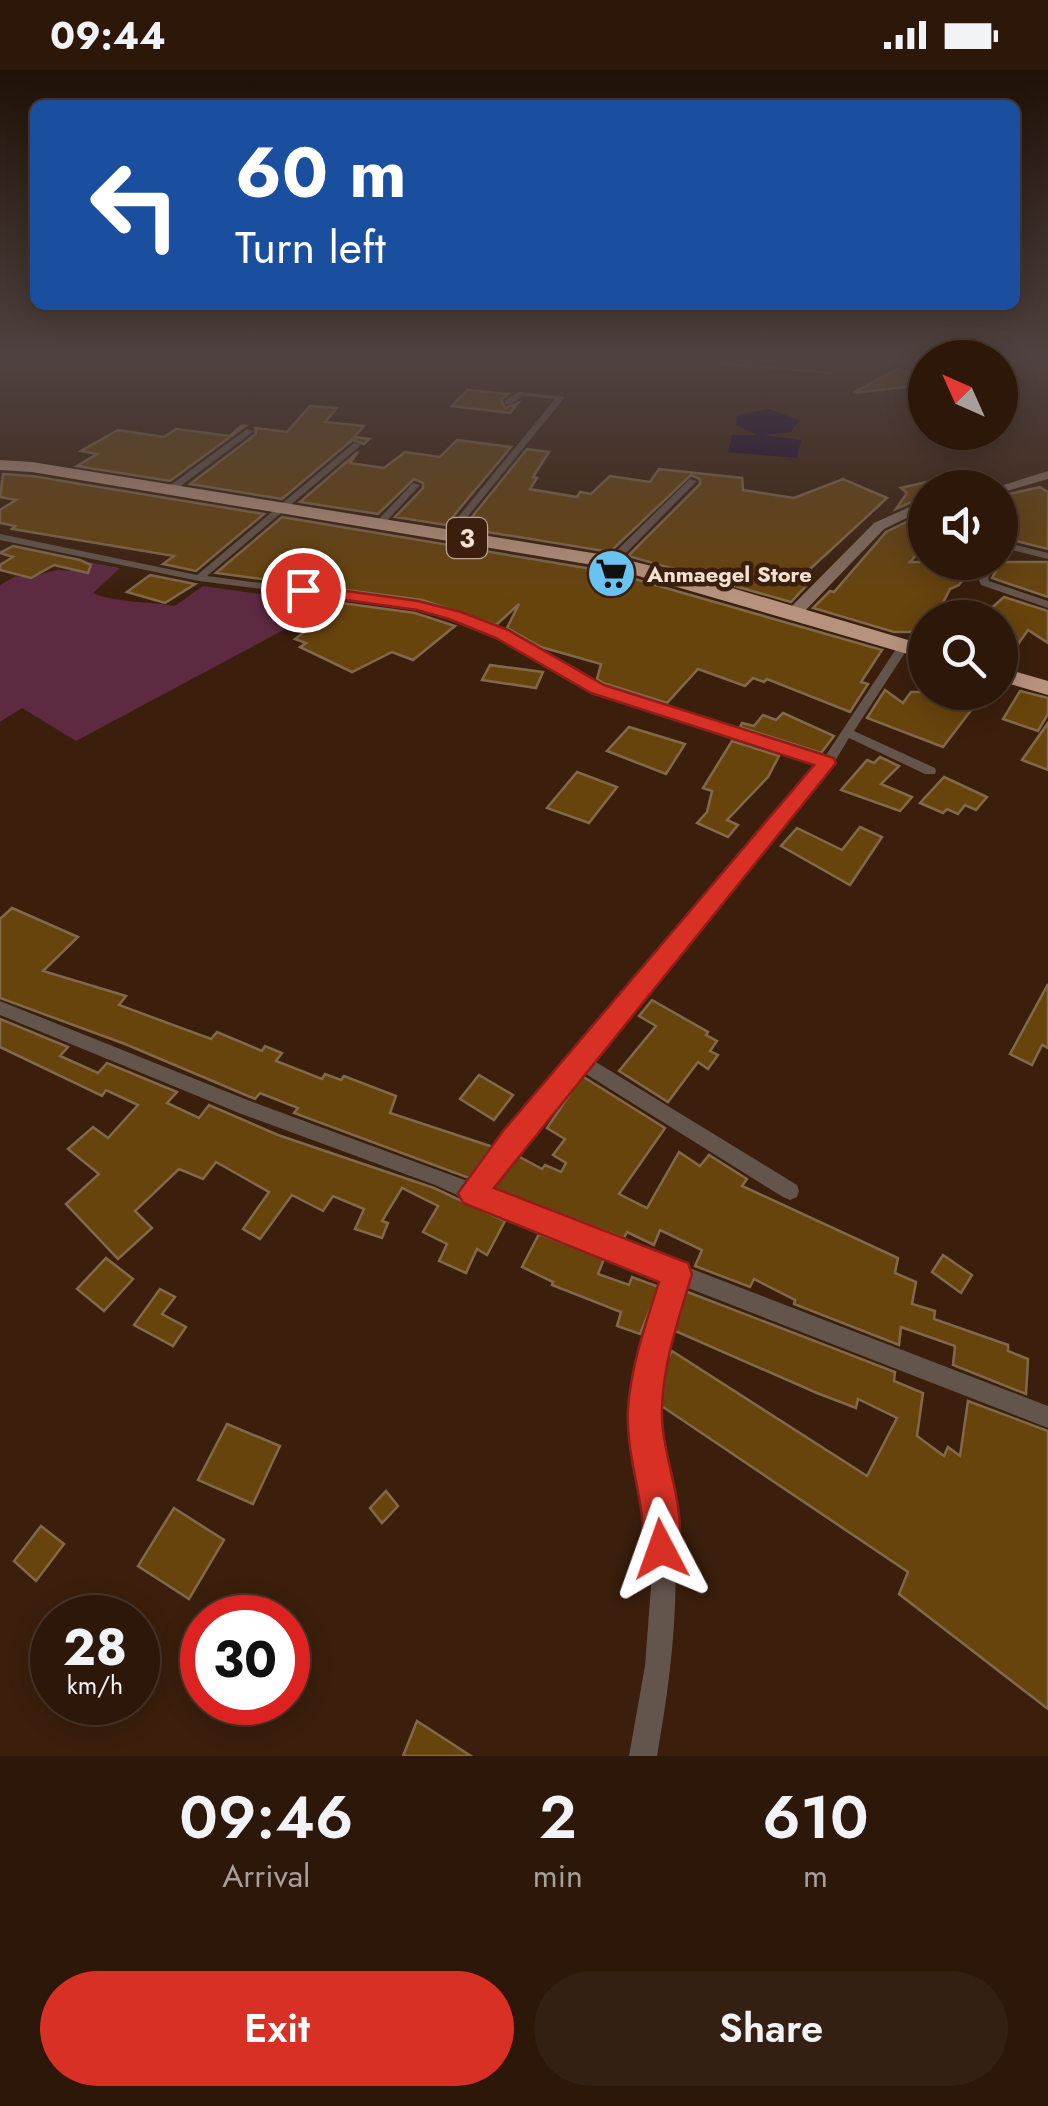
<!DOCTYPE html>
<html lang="en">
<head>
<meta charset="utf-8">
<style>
	body { margin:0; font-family:Jost,sans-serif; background:#342012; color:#f1f3f6; height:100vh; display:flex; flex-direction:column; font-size:38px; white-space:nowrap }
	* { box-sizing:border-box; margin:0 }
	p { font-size:32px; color:#a69f9c }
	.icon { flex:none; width:55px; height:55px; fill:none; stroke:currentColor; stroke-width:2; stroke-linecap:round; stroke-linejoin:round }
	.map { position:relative; height:1686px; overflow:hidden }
	.side { display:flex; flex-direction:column; background:#2c1709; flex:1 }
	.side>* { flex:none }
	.guide { position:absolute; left:30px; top:30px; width:990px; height:210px; border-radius:15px; box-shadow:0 5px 25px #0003,0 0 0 2px #48362a; background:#1a4fa0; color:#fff; overflow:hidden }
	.needle { width:65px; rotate:315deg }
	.fabs { position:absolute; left:908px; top:270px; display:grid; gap:20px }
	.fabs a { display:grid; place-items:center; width:110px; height:110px; border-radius:50%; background:#2c1709; box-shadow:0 5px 25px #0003,0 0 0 2px #48362a; font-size:50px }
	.speed { position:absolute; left:30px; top:1525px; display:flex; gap:20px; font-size:50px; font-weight:700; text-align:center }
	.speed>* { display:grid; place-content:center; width:130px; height:130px; border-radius:50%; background:#2c1709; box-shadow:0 5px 25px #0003,0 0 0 2px #48362a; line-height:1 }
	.speed small { font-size:25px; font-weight:400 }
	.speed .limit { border:15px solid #d22; background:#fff; color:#111 }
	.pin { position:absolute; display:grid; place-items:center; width:85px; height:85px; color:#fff; margin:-42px; border:5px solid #fff; border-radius:50%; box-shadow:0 2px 10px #0007 }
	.me { position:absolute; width:110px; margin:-55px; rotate:356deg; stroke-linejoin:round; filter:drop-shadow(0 0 8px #0008) }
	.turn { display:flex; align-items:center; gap:35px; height:210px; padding:0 40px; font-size:45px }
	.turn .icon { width:130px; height:130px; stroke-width:2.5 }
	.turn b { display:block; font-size:70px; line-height:85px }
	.eta { display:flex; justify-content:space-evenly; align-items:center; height:170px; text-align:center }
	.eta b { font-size:60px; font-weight:600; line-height:70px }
	.primary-button { display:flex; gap:20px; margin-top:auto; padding:20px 40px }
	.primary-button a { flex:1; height:115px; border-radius:60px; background:#d93025; color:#fff; font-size:40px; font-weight:600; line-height:115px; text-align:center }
	.primary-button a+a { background:#342012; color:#f1f3f6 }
	.status { display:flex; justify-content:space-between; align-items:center; height:70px; padding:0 50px; background:#2c1709; direction:ltr }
	.status svg { height:28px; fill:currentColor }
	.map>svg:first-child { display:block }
	.green { fill:#5d2a42 }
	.water { fill:#130430 }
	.building { fill:#68440d; stroke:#81694c; stroke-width:2.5 }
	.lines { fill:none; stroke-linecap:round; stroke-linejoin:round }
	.street { fill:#64554c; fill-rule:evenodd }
	.secondary { fill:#856e61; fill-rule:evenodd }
	.highway { fill:#b7937e; fill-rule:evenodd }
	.route { fill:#d93025; stroke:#8d1f18; stroke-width:2.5 }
	.labels { text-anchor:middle; stroke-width:9; stroke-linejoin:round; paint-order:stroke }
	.far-poi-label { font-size:22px; font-weight:bold; fill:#f3e0d4; stroke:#3b1f0c; text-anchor:start }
	.shield { fill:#3b1f0c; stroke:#bca698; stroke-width:2.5 }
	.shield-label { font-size:25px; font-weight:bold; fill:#f3e0d4 }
</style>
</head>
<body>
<div class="status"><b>09:44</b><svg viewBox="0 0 49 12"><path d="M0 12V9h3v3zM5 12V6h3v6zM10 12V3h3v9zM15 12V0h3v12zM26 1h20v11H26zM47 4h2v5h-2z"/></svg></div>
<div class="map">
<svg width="1048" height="1686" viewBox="0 0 1048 1686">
	<rect width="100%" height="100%" fill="#3b1f0c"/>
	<path class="green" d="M83,491L120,498L93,523C111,532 152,532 175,536L203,516L332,534L76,671L22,638L0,652V515L16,506C36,511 49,497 69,501Z"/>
	<polygon class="water" points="769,339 799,350 791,362 764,365 801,370 797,388 728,382 732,365 757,365 736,355 737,345"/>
	<g class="building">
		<polygon points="897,299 925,307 925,315 853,323"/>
		<polygon points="467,320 508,324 501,330 505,338 518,333 510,343 452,336"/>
		<polygon points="310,336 337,338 325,352 364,356 354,367 369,369 364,374 352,370 282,429 190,414 256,364 255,358 287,362"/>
		<polygon points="241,356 245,356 170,411 77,396 97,384 81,381 118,360 164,367 176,359 230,366"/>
		<polygon points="457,370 511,377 446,455 395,447 423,418 423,413 414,409 378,444 300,432 358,382 350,393 384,398 405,382 440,387"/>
		<polygon points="527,379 549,382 533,407 537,408 530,419 577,427 580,422 591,424 610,406 650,412 659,399 742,408 743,420 794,428 843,409 887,428 797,511 808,514 791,532 628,486 700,414 700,409 691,405 610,482 463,458"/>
		<polygon points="965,403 968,409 950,418 925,418 925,426 896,439 907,423 901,418"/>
		<polygon points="3,404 32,406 264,444 196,501 163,494 174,486 12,459 15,456 0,453 0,440 16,430 0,427"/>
		<polygon points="1040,417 1048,422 1048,479 1004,468 1009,465 1000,462 1000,426"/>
		<polygon points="925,443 925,470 919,475 924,477 910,492 983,492 976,504 969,501 959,515 950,519 935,548 925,548 925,562 894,562 813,538 830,521 834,522 886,462"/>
		<polygon points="282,447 610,502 882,580 861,612 868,614 850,642 767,609 764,612 753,608 745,616 698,599 667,633 603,613 597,609 601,594 541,577 507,558 519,534 496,555 422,530 216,503"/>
		<polygon points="13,476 80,490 91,495 88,503 54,495 31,508 0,500 0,495 13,487 0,483"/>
		<polygon points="1001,492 1048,492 1048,527 992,508"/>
		<polygon points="150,505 195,514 165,533 127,522"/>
		<polygon points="1004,527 1048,541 1048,573 1028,560 1004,594 1000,594 1000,548 980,548"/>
		<polygon points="342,533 415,543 455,556 413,590 392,582 352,602 300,577 306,573 295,569"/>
		<polygon points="490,595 543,602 536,618 482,610"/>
		<polygon points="885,620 903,633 911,622 985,622 943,677 867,648"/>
		<polygon points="1020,621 1048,628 1048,644 1038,661 1003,649"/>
		<polygon points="783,643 834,666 821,683 740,657 742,653 754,656 763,645 776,650"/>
		<polygon points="1048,653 1048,700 1022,690"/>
		<polygon points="629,657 685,674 666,704 607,681"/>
		<polygon points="732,671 779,686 768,707 727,750 738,755 728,767 697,753 707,742 712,721 703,718"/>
		<polygon points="880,687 899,696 881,714 912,727 900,741 841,720 867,690 874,693"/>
		<polygon points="577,702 617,717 589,753 547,738"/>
		<polygon points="944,707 987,727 976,740 965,735 958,744 947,739 943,743 920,733"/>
		<polygon points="860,757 882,767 850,815 781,776 797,758 842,780"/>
		<polygon points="12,838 78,867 43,901 126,926 119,935 211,969 217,962 262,981 265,976 282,983 276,991 322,1009 325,1004 341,1010 344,1006 396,1026 390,1043 493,1077 469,1108 294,1043 298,1038 260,1023 255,1029 125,974 0,928 0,849"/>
		<polygon points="1048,914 1048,978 1042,975 1032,995 1010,984"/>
		<polygon points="652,930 708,962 706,965 717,971 710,981 718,985 708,999 698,992 668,1032 619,1001 656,956 639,946"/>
		<polygon points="0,949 68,977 60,986 98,1003 107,993 177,1022 167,1033 199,1048 209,1035 278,1065 434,1118 505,1151 487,1185 477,1179 466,1203 439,1191 447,1174 423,1162 438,1136 402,1118 382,1151 388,1153 382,1168 355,1159 364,1139 333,1126 323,1141 292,1125 260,1169 243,1159 269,1122 216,1092 203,1109 179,1099 135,1141 152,1158 118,1189 66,1134 99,1104 68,1079 93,1057 108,1068 138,1035 106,1020 102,1026 0,977"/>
		<polygon points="479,1005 513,1025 494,1050 460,1029"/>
		<polygon points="582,1006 665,1058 619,1124 647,1138 679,1082 700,1096 709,1085 747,1109 742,1116 898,1188 895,1203 916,1212 912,1234 935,1241 934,1249 1008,1275 1008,1281 1028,1289 1026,1324 953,1295 955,1276 901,1257 899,1275 794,1234 795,1230 754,1209 750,1217 695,1196 702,1180 660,1160 654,1175 627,1162 624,1168 493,1118 518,1086 542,1099 545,1095 561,1102 566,1093 553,1085 565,1069 547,1058"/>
		<polygon points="539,1164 604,1189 598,1204 629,1215 632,1207 659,1217 640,1264 617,1256 621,1242 552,1215 553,1212 522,1197"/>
		<polygon points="943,1185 972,1205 961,1223 932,1202"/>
		<polygon points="106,1188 133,1209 104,1241 77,1219"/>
		<polygon points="160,1219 175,1227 162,1244 186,1257 173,1276 134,1255"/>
		<polygon points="685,1221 895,1302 894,1311 923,1323 917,1366 944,1386 948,1377 960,1386 968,1331 1048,1361 1048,1639 899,1524 908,1502 660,1335 665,1293 672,1281 867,1406 897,1348 858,1329 856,1338 817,1323 673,1260"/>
		<polygon points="227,1354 280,1376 253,1434 198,1410"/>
		<polygon points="386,1421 398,1436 382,1453 370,1438"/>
		<polygon points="174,1438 224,1470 189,1529 138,1496"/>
		<polygon points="41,1456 64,1474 36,1511 14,1491"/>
		<polygon points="417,1651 471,1686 403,1686"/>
	</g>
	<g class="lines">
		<g class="street">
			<polygon points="662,290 695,290 835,302 831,304"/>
			<polygon points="520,322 565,327 451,467 445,467 445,463 555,329 522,326 511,334 505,334 505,330"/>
			<polygon points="247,359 254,361 174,421 168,421 168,417"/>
			<path d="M354,373L361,375L207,506L422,534L506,562L601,616L824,688L900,573H908L910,575L854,661L935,698L936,701L935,704H925L849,668L832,696L591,989L797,1115L799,1121L797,1127L790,1130L783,1127L581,1001L487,1120L1048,1336V1358L683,1216C669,1259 654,1306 656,1351C658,1395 673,1436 675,1480C678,1550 669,1618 657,1686H629L645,1596L652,1504L648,1443L636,1377L634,1337L642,1286L665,1209L503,1146L435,1115L239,1043L0,945V931L250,1031L470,1112L507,1064L819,695L593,622L498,566L416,539L199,511L0,470V464L197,505Z"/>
			<polygon points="690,409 697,411 615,494 607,494 607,490"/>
			<polygon points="413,413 420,415 382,456 376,456 376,452"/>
			<polygon points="1000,471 1048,483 1048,489 1000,477"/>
			<polygon points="988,492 998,492 988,508 989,511 1048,531 1048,538 981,515 978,508"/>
		</g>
		<g class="secondary">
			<polygon points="1048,401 1048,409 1000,423 1000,418 994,418"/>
			<polygon points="925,430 925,439 884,459 800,546 788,546 788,540 874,453"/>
		</g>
		<g class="highway">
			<polygon points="0,390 32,392 611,486 688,505 925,575 925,589 611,498 32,402 0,400"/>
			<polygon points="1000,597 1048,611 1048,625 1000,611"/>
		</g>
	</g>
	<linearGradient id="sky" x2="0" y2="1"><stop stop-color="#201107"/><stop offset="0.55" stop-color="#4f4240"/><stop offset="1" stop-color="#4f4240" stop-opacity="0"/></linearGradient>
	<rect width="1048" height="526" fill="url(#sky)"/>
	<path class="route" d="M303,515L418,531L461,542L508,560L604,615L834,688L836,693L494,1118L688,1193L692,1204C679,1248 663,1293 662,1339C660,1388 693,1446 674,1492L661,1498L648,1492C641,1474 644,1458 641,1439C636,1406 626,1373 628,1339C631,1295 646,1253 659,1212L463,1133L458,1123L503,1061L814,695L591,623L496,568L449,549L417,540L297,523L295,520Z"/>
	<defs>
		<symbol id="supermarket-disc" viewBox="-11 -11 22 22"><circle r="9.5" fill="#69c3f1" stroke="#3b1f0c"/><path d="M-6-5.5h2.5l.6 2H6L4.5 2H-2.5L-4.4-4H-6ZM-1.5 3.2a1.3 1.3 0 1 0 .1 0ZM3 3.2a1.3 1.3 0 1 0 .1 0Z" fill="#111"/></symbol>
	</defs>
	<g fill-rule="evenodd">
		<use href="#supermarket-disc" x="584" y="476" width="55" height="55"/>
	</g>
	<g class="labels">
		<g class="far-poi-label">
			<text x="647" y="512">Anmaegel Store</text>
		</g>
		<rect class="shield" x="447" y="448" width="40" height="40" rx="8"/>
		<g class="shield-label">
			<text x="467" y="477">3</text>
		</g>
	</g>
</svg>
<div class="fabs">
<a><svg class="needle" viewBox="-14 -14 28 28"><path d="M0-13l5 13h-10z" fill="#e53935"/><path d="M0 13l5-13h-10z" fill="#a69f9c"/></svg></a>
<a><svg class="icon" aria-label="sound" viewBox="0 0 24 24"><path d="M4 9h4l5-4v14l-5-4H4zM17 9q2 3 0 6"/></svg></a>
<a><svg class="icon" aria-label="search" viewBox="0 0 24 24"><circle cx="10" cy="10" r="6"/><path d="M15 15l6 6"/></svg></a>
</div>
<div class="speed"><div>28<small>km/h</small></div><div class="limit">30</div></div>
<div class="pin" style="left:303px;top:520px;background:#d93025"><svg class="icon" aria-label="arrive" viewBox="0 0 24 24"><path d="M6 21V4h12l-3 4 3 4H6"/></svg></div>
<svg class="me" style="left:661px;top:1479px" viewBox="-20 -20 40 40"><path d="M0-17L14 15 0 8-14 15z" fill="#d93025" stroke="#fff" stroke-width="4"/></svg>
<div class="guide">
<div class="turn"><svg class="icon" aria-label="left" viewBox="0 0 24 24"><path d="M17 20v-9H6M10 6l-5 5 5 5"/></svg><div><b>60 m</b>Turn left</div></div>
</div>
</div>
<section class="side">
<div class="eta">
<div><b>09:46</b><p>Arrival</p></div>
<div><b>2</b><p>min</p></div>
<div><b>610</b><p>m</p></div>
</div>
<div class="primary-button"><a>Exit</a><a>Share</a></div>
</section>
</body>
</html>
